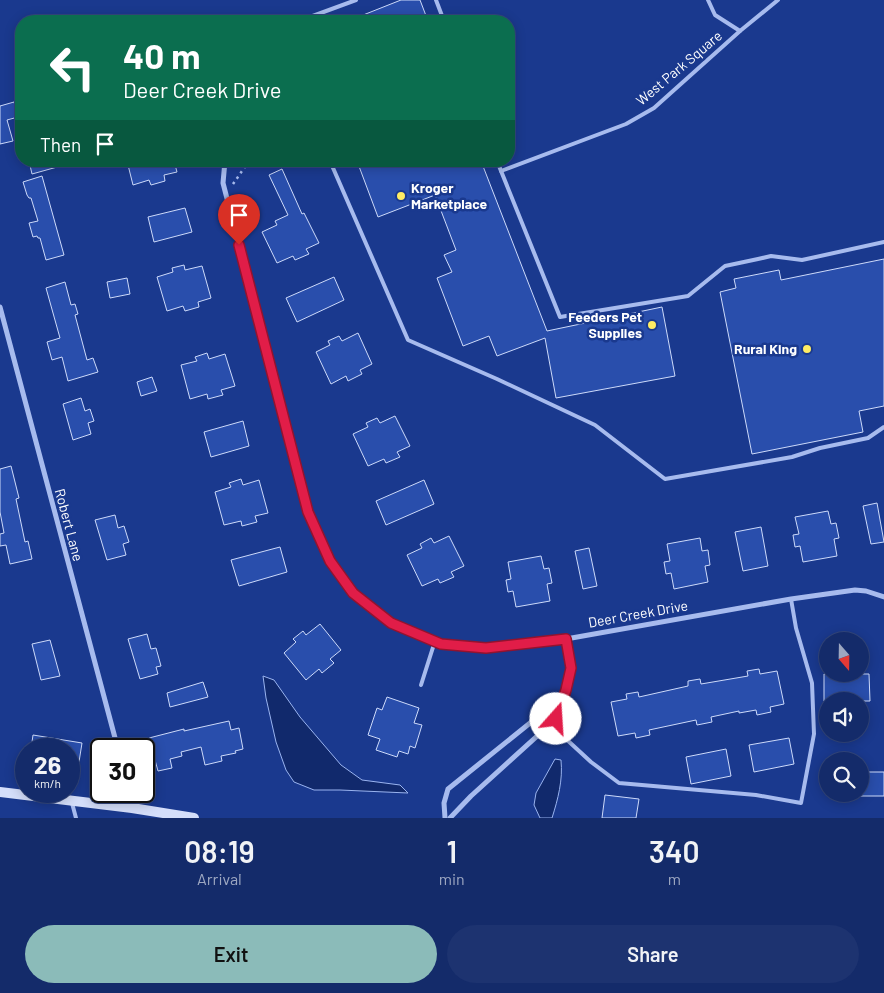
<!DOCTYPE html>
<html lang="en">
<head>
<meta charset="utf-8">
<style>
	body { margin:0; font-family:Barlow,sans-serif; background:#1d3370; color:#f1f3f6; height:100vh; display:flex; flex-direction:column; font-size:19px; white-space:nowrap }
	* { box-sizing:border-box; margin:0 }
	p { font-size:16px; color:#9da7c1 }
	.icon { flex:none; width:28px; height:28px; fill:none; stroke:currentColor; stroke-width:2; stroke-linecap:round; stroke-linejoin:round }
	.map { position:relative; height:818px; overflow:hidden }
	.sheet { display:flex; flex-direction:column; background:#142b6a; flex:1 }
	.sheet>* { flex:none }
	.banner { position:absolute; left:15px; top:15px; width:500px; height:152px; border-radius:20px; box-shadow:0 2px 12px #0003,0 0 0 1px #33477e; background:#0b6e4f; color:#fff; overflow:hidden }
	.needle { width:32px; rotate:160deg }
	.tools { position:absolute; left:819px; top:632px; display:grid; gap:10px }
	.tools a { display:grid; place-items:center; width:50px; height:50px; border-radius:50%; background:#142b6a; box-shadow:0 2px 12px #0003,0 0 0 1px #33477e; font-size:25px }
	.speed { position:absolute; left:15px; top:738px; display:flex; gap:10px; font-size:25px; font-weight:700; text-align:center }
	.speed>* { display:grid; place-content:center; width:65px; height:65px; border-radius:50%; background:#142b6a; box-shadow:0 2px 12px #0003,0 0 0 1px #33477e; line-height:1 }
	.speed small { font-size:12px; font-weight:400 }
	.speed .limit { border:2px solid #111; border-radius:8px; background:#fff; color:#111 }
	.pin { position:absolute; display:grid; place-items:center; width:42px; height:42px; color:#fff; margin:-51px -21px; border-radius:50% 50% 50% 0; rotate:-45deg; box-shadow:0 0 5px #0007 }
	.pin .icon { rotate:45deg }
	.me { position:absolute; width:55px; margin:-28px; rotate:19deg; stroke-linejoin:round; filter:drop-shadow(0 0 4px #0008) }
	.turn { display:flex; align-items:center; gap:18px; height:105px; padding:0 25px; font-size:22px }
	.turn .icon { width:65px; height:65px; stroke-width:2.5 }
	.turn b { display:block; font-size:35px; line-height:42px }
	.then { display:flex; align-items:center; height:48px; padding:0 25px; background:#0003; gap:10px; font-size:19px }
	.eta { display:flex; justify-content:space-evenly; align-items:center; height:85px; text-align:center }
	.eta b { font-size:30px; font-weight:600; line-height:35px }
	.cta { display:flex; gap:10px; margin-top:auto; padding:10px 25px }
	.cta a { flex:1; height:58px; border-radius:30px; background:#8bbbb9; color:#111; font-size:20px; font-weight:600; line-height:58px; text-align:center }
	.cta a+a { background:#1d3370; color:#f1f3f6 }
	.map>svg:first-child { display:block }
	.water { fill:#11296c; stroke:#9ab4f0 }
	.building { fill:#294eac; stroke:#cddafa }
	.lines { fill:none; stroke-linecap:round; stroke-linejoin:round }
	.path { stroke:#a7bbee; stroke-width:2.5; stroke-dasharray:2.5 4; stroke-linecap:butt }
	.service { stroke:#a7bbee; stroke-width:4 }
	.minor { stroke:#a7bbee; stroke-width:5 }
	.secondary { stroke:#d4defa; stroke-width:10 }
	.route-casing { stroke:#92132f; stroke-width:12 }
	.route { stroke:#e11d48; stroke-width:9 }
	.poi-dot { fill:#ffec64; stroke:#1a398e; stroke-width:2 }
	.labels { text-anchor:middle; stroke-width:5; stroke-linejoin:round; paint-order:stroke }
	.street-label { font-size:14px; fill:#fff; stroke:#1a398e }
	.poi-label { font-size:14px; font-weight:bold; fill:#fff; stroke:#1a398e; text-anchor:end }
</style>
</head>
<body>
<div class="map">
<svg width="884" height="818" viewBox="0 0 884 818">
	<rect width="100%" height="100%" fill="#1a398e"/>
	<g class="water">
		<polygon points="263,676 274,680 300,717 341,765 362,780 400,785 408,793 340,790 314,790 294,782 286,770 276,742 266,698"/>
		<path d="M555,759L561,760C563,780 558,799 552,818H540L534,805L536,793Z"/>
	</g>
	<g class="building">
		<polygon points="401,0 420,0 428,21 348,21"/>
		<polygon points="14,102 18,117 7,120 13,141 0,144 0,106"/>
		<polygon points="29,161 67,161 68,164 32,174"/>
		<polygon points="127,161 174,161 177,172 164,175 165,181 151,185 149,180 133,185"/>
		<polygon points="357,161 481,161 547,331 662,307 675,376 556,398 545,338 497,356 489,336 463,346 437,278 452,272 444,255 456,250 435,195 378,217"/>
		<polygon points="282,169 302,214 304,213 319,243 306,249 309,254 295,260 293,256 277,263 262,232 277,225 275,221 288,215 269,175"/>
		<polygon points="42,176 64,255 46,260 40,238 38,238 37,236 33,237 29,223 38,221 31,198 29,198 27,195 23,182"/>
		<polygon points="185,208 192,232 154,242 148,217"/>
		<polygon points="884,259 884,406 859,411 863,432 752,454 720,292 736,288 734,279 779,270 781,280"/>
		<polygon points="184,265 185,270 202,266 211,298 198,302 199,307 185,311 183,306 167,311 157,277 173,272 172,268"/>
		<polygon points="334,277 344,300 297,322 286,298"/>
		<polygon points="127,278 130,294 110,298 107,282"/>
		<polygon points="65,282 71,305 75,304 78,314 75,315 87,360 93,358 98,372 68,381 62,357 52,360 47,342 60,338 46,288"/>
		<polygon points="358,333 372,364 360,370 362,374 348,381 346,376 331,384 316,352 330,345 328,341 339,336 342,341"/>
		<polygon points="207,353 209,359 225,354 235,386 221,390 223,395 208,399 207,394 190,399 181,365 197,361 195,357"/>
		<polygon points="152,377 157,391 141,396 137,382"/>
		<polygon points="81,398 85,411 90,409 94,421 88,423 91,434 73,440 63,404"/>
		<polygon points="395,416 410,446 397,452 400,457 386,463 384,459 368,466 353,434 368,427 366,423 377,418 380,423"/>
		<polygon points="243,421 249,446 211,457 204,432"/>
		<polygon points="11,466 19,498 16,499 25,542 28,541 32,559 10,564 6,545 0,546 0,534 4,533 0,512 0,469"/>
		<polygon points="241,479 243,485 259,480 268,513 255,516 257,522 242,526 241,521 224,525 215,492 231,487 229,483"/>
		<polygon points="424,480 434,504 386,525 376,501"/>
		<polygon points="877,503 884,542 871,544 863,506"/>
		<polygon points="828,511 831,524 836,523 839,538 834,539 837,556 803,562 800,546 795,547 793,535 799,534 795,517"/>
		<polygon points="115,515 118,528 124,526 129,542 123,544 126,555 107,560 95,520"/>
		<polygon points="761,527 768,566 743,571 735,532"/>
		<polygon points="449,536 464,566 451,572 454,577 440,583 438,579 422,586 407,555 422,548 420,544 431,538 434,543"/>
		<polygon points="700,538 702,551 708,550 710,565 705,566 708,582 674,589 671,573 666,574 664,562 670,561 667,544"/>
		<polygon points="280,547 287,572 239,586 231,560"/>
		<polygon points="589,548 597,586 583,589 575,551"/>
		<polygon points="541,556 544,569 549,568 552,583 547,584 550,601 516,607 513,591 508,592 506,580 511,579 508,562"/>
		<polygon points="320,624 341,650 330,659 334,663 322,673 319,669 306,680 284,653 296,642 293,639 303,631 306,635"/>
		<polygon points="147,634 151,649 156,648 161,666 156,667 158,674 140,679 128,639"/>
		<polygon points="50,640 60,676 41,680 32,644"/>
		<polygon points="759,669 760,674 777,671 784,704 770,707 771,712 757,715 756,710 739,713 739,711 711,717 712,722 697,725 696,720 649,730 650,735 636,738 635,733 618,736 611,702 627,699 626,694 638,692 639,697 688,686 688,681 700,679 701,684 748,676 747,671"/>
		<polygon points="824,674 869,674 870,701 824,701"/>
		<polygon points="203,682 208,697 170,707 167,693"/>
		<polygon points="387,697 419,708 414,723 422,725 415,748 410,746 408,754 399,751 397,757 376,750 380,739 368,735 377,708 382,710"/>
		<polygon points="229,721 231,730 239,728 243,749 235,751 236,753 221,756 222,761 205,765 201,747 181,752 182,756 170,759 172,768 158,771 149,738 184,729 184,731"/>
		<polygon points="33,735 82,743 79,762 69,760 69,749 31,749"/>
		<polygon points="789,738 794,764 754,772 749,745"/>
		<polygon points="726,749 731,776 691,784 686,757"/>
		<rect x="860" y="772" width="24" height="24"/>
		<polygon points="605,795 639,799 636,818 602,818"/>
	</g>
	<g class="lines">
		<polyline class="path" points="233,184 249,161"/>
		<g class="service">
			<polyline points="436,0 444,21"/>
			<polyline points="708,0 715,15 740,31"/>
			<polyline points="299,21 356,0"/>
			<polyline points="330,161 408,340 497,379 595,425 665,479 792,457 820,448 868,438 884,427"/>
			<polyline points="497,161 560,317 688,296 725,266 758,259 771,256 802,260 884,242"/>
			<polyline points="501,171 626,124 654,108 740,31 778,0"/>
			<polyline points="421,685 435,641"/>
			<polyline points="540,715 591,762 619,783 756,795 801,803 814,734 812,683 796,628 791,599"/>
			<polyline points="72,803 76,818"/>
		</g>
		<g class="minor">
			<polyline points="225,161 223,183 308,512 330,561 353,593 391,623 441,644 486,648 566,639 791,599 855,590 866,591 884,597"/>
			<polyline points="0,307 118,749"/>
			<polyline points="128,791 132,808"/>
			<polyline points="445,818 444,803 448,789 540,715 564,692"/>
			<polyline points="450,818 471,796 556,719 566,690 571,668 566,639"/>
		</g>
		<polyline class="secondary" points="0,792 132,808 194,818"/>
	</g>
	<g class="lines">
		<defs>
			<polyline id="route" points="239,245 308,512 330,561 353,593 391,623 441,644 486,648 566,639 571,668 566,690 556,719"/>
		</defs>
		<use href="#route" class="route-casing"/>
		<use href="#route" class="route"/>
	</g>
	<g class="poi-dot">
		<circle cx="401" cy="196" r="5"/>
		<circle cx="652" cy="325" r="5"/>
		<circle cx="807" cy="349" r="5"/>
	</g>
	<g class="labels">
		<g class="street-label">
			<text transform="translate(679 68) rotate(-40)" y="5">West Park Square</text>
			<text transform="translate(69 525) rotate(75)" y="5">Robert Lane</text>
			<text transform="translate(638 614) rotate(-10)" y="5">Deer Creek Drive</text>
		</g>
		<g class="poi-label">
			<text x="411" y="193" text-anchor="start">Kroger<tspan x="411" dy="16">Marketplace</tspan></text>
			<text x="642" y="322">Feeders Pet<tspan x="642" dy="16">Supplies</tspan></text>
			<text x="797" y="354">Rural King</text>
		</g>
	</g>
</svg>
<div class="tools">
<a><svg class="needle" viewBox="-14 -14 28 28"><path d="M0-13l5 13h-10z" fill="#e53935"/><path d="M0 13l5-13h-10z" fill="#9da7c1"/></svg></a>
<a><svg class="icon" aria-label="sound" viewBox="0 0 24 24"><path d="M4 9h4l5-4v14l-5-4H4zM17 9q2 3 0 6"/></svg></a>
<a><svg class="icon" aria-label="search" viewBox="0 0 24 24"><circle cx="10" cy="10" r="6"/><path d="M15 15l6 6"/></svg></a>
</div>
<div class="speed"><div>26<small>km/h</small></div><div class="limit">30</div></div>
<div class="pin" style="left:239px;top:245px;background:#d93025"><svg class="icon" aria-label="arrive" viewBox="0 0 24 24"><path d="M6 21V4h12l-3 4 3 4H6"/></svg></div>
<svg class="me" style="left:556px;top:719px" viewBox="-20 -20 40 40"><circle r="19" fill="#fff"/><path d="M0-13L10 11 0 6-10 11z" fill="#e11d48"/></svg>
<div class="banner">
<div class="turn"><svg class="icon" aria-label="left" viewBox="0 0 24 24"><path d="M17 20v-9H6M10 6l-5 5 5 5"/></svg><div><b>40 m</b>Deer Creek Drive</div></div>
<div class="then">Then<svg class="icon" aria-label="arrive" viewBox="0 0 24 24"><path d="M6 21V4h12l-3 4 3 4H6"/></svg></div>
</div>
</div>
<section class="sheet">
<div class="eta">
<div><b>08:19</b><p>Arrival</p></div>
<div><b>1</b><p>min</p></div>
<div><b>340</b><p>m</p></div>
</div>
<div class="cta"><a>Exit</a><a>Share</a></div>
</section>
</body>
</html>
